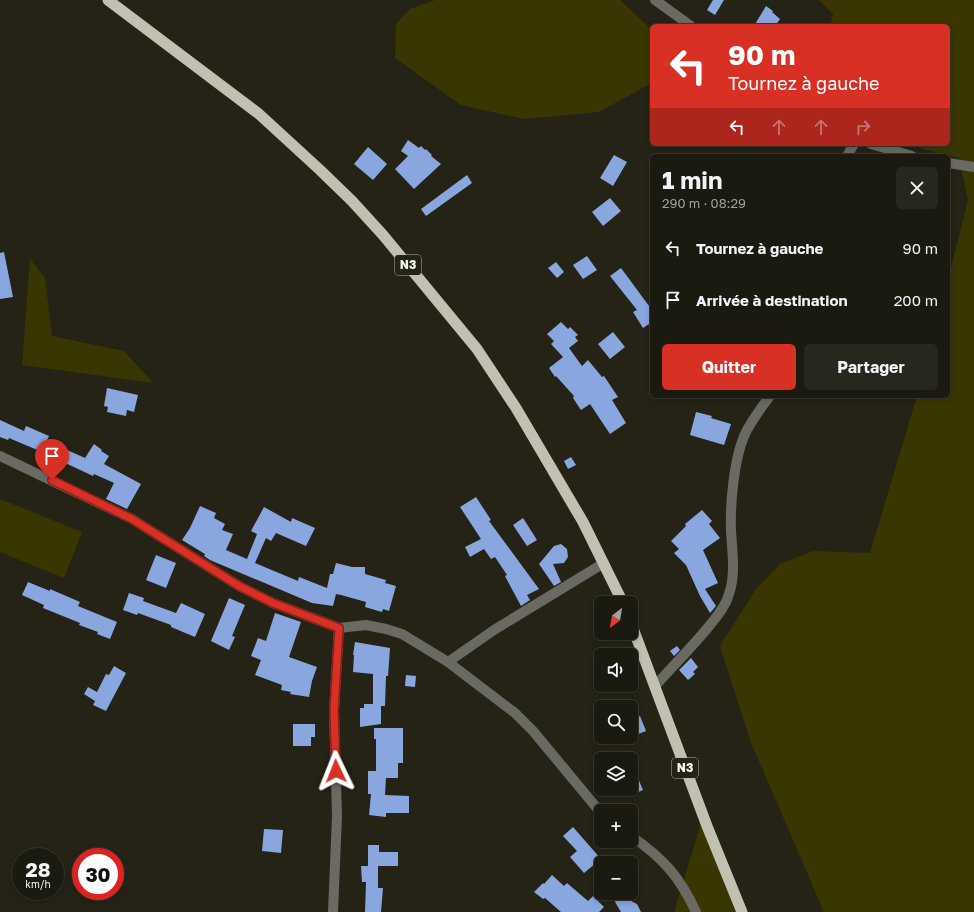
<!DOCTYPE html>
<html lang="fr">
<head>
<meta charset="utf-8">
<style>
	body { margin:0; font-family:"Golos Text",sans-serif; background:#28271e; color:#f1f3f6; height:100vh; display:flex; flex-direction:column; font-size:15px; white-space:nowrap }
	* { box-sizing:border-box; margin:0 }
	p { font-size:13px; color:#a0a19f }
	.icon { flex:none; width:22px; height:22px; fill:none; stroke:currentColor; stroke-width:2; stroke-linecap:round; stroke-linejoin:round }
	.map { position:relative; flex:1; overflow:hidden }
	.sheet { position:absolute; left:650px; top:154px; width:300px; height:244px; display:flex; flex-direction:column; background:#1b1a10; border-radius:6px; box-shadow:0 2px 6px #0003,0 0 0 1px #393830 }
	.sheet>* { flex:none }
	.guide { position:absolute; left:650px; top:24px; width:300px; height:122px; border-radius:6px; box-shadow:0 2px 6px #0003,0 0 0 1px #393830; background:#d93025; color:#fff; overflow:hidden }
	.needle { width:26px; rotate:211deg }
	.buttons { position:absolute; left:594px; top:596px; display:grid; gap:8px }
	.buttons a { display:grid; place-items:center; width:44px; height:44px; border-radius:6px; background:#1b1a10; box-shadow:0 2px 6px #0003,0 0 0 1px #393830; font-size:20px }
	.speed { position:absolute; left:12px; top:848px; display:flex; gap:8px; font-size:20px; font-weight:700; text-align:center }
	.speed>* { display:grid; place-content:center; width:52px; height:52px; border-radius:50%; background:#1b1a10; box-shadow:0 2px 6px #0003,0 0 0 1px #393830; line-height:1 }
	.speed small { font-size:10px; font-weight:400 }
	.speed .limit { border:6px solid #d22; background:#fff; color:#111 }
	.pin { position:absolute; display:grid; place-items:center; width:34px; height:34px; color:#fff; margin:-41px -17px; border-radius:50% 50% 50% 0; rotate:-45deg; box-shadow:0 0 4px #0007 }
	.pin .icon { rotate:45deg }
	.me { position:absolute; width:44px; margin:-22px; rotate:358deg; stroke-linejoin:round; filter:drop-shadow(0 0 3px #0008) }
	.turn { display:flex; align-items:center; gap:14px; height:84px; padding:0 12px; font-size:18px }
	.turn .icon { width:52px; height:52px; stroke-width:2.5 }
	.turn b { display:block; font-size:28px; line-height:34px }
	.lanes { display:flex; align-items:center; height:38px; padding:0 12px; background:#0003; justify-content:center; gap:20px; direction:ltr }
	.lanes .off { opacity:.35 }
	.round { display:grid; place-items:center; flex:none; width:42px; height:42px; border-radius:6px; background:#28271e }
	.head { display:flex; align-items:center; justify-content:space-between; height:68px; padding:0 12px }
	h1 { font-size:24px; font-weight:700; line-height:30px }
	.primary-button { display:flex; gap:8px; margin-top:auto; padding:8px 12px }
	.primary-button a { flex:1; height:46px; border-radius:6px; background:#d93025; color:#fff; font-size:16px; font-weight:700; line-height:46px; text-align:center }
	.primary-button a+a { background:#28271e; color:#f1f3f6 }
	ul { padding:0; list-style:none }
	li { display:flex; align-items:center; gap:12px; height:52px; padding:0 12px }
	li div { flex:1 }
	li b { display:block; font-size:15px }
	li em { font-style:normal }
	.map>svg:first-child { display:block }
	.green { fill:#3a3602 }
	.building { fill:#8aa6de }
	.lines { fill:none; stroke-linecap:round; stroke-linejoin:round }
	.minor { stroke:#6a6a63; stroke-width:10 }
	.trunk { stroke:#c2c0b0; stroke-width:11 }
	.route-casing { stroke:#8d1f18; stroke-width:10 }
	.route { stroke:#d93025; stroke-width:7 }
	.labels { text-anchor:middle; stroke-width:4; stroke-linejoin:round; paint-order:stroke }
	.shield { fill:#242315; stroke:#b5b5a9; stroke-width:1 }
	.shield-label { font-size:12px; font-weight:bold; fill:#f3f3e9 }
</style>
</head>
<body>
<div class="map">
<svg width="974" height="912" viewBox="0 0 974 912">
	<rect width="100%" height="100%" fill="#242315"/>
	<g class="green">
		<polygon points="435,0 620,0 652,30 652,77 648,85 599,112 524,119 461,105 395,58 396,24 410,9"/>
		<polygon points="819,0 974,0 974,912 824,912 750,740 720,646 756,589 780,564 813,551 870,553 917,396 948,396 948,280 968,200 959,158 922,149 913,144 948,144 948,26 830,26 833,14"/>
		<polygon points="30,259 45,278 52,336 124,351 153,383 22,365"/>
		<polygon points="0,499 82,532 64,578 0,552"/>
		<polygon points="703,817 745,912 674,912"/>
	</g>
	<g class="building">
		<polygon points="713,0 724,0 715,15 707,10"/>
		<polygon points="766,6 773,11 772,12 780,19 775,26 754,26"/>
		<polygon points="408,140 419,148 421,146 425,150 426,149 432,155 431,156 441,164 414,189 395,169 408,156 401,151"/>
		<polygon points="368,147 387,164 373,180 354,164"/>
		<polygon points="614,155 627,162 613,186 600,178"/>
		<polygon points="467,175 472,183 426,216 421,209"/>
		<polygon points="610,198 621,211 603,226 592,212"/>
		<polygon points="4,252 13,297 0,299 0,253"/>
		<polygon points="587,256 597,270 583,279 573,265"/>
		<polygon points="556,262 564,272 557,278 548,268"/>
		<polygon points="621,268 652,310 652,322 643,328 633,312 637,310 610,276"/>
		<polygon points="561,322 568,329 570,327 578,335 575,337 578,341 569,348 582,366 588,360 602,377 604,376 618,397 612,400 626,423 610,434 590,404 581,410 573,398 574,396 556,376 555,377 549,368 563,357 551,344 554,341 547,334"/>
		<polygon points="613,332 625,347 610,359 598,344"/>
		<polygon points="107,388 138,395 134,412 127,410 126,416 107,412 108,407 104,406"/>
		<polygon points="696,412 712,416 711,418 731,424 724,445 690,435"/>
		<polygon points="0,420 24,431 26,426 49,436 42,452 9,438 8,440 0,437"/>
		<polygon points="94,444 102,450 101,451 109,456 104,464 141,484 127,509 106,499 114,483 94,474 93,476 61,461 67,450 85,458"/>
		<polygon points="571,457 576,465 568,469 564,461"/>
		<polygon points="476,497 491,520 489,521 539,589 527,595 530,600 521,606 505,576 507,575 495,557 491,559 484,549 470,557 465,547 481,539 460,507"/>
		<polygon points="200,506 216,513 214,518 225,524 222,530 233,534 226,550 247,559 257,534 251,531 264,507 291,522 292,518 315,528 306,546 276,533 271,541 266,538 255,563 298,581 299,577 327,588 330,574 333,574 336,563 352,567 365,567 365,574 386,580 385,583 396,586 389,611 383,609 382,612 365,607 366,602 341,595 336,594 333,606 312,603 210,560 204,556 205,554 182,540 190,528"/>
		<polygon points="702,510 712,521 709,524 720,538 703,550 718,583 705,589 716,606 710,613 700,596 686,565 674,553 679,549 671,541 686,526 685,524"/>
		<polygon points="523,518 537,540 527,546 513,525"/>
		<polygon points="561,544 567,549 568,557 564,563 553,564 561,582 554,586 539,564 554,546"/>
		<polygon points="156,555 176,563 166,588 146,580"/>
		<polygon points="28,582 50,591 50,589 80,602 78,606 117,622 110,639 97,634 98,632 79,625 80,623 43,608 44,605 22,595"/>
		<polygon points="129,593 144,598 143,601 176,613 181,603 205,614 195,637 171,627 171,625 138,613 137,615 123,610"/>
		<polygon points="229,598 245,605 232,636 235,637 229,650 211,641"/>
		<polygon points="275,613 301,622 289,657 317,667 312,681 309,697 290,694 291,692 281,690 282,685 255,675 261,660 251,656 258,638 266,641"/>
		<polygon points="355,642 390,648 388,676 386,676 385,706 381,706 381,724 360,727 360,708 364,708 364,704 373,704 373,674 353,672 354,655 353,655"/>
		<polygon points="677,646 680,650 674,656 670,651"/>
		<polygon points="691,658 698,667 693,672 695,674 688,680 679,670"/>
		<polygon points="114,666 126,673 106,711 93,705 95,701 84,694 88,687 97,692 106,674 109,675"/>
		<polygon points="406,675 416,676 415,687 405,686"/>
		<polygon points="640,716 646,731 631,737 631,720"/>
		<polygon points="293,724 315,724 315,737 311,737 311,746 293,746"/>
		<polygon points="374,728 403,728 403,763 398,763 398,778 386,778 385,795 409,796 409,813 386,813 386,817 369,815 371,794 368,794 368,771 376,771 376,739 374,739"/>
		<polygon points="631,762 643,790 631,795"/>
		<polygon points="573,827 601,859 584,873 570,857 577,851 563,836"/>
		<polygon points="264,829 283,830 281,853 262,851"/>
		<polygon points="368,845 379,845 379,852 398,852 398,866 378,866 378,888 383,888 381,912 365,912 366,882 362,882 361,866 368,866"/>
		<polygon points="552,875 564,886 567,883 588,901 593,896 604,907 599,912 561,912 545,898 543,899 534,892 543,883 544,884"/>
		<polygon points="619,895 637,904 641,912 621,912 615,902"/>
	</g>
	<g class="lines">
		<g class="minor">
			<polyline points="655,0 691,26"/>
			<polyline points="871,144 912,156"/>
			<polyline points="847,156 854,144"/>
			<polyline points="948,163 974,167"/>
			<polyline points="0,456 132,519 239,586 273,603 339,628"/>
			<polyline points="448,662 494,630 604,563"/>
			<path d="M655,686C673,666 693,646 710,625C717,616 726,606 729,594C736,574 732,551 731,530C730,504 734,458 745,434C751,421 761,408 770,396"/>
			<path d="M631,836C663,858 680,877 696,912"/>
			<polyline points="333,912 337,816 334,711 339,628 366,625 386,629 402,634 448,662 515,713 533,731 601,813"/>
		</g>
		<g class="trunk">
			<polyline points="108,0 259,114 320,170 352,201 383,235 477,349 516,408 583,522 623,603"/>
			<polyline points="631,623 707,826 742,912"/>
		</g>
	</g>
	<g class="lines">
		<defs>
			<polyline id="route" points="52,480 132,519 239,586 273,603 339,628 334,711 336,771"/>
		</defs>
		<use href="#route" class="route-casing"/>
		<use href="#route" class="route"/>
	</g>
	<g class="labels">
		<g class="shield">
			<rect x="395" y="255" width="26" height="20" rx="3"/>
			<rect x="672" y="758" width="26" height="20" rx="3"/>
		</g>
		<g class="shield-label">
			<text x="408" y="269">N3</text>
			<text x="685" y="772">N3</text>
		</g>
	</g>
</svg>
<div class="buttons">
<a><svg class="needle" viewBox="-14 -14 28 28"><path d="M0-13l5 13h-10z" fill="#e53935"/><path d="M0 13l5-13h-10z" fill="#a0a19f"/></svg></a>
<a><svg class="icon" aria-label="sound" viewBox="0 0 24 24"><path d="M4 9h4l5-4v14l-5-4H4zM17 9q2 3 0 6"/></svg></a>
<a><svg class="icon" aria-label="search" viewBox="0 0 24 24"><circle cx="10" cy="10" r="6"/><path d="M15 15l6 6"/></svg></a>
<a><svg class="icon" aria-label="layers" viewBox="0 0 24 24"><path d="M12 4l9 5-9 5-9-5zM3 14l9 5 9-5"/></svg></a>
<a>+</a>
<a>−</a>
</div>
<div class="speed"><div>28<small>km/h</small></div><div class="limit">30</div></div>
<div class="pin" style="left:52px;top:480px;background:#d93025"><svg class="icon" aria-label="arrive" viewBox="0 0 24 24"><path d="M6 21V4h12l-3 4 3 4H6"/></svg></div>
<svg class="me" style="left:336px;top:771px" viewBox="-20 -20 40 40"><path d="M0-17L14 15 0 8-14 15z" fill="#d93025" stroke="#fff" stroke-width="4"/></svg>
<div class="guide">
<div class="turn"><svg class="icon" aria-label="left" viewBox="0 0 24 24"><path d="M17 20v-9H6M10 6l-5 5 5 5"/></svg><div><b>90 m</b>Tournez à gauche</div></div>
<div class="lanes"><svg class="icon" aria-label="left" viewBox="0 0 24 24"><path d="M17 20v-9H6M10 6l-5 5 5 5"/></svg><svg class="icon off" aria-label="ahead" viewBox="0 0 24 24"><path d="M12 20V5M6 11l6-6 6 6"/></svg><svg class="icon off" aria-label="ahead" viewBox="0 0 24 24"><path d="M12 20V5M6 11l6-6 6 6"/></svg><svg class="icon off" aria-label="right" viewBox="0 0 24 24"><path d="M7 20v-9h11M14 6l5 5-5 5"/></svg></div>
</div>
<section class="sheet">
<div class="head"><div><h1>1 min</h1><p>290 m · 08:29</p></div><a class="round"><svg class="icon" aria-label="close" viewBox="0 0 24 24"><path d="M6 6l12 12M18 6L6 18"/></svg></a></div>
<ul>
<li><svg class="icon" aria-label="left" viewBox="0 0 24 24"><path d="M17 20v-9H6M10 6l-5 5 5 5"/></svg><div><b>Tournez à gauche</b></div><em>90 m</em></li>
<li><svg class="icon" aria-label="arrive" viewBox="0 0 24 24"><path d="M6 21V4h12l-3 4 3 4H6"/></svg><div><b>Arrivée à destination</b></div><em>200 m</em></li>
</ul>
<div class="primary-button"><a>Quitter</a><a>Partager</a></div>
</section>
</div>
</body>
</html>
